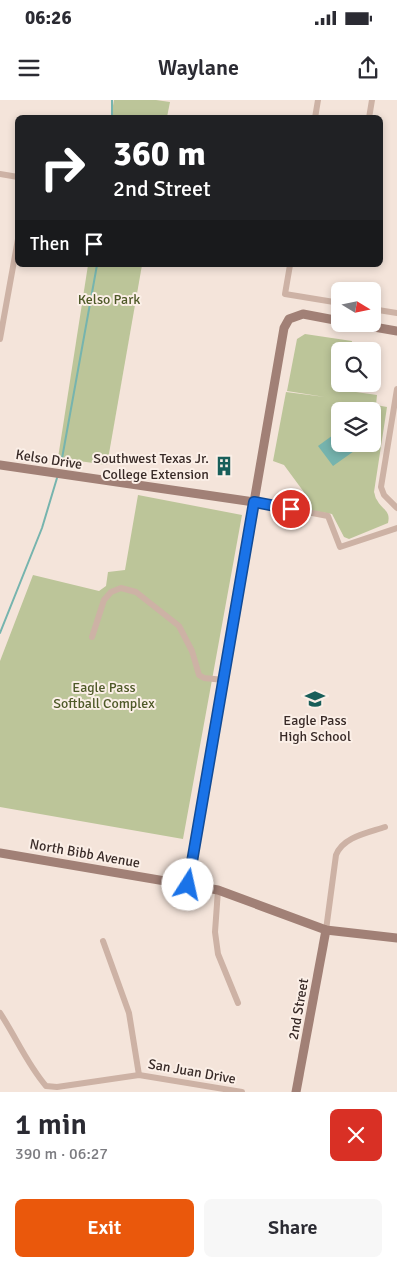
<!DOCTYPE html>
<html lang="en">
<head>
<meta charset="utf-8">
<style>
	body { margin:0; font-family:Signika,sans-serif; background:#f7f7f7; color:#2b2b33; height:100vh; display:flex; flex-direction:column; font-size:19px; white-space:nowrap }
	* { box-sizing:border-box; margin:0 }
	p { font-size:16px; color:#7c7c81 }
	.icon { flex:none; width:28px; height:28px; fill:none; stroke:currentColor; stroke-width:2; stroke-linecap:round; stroke-linejoin:round }
	.map { position:relative; height:992px; overflow:hidden }
	.panel { display:flex; flex-direction:column; background:#fff; flex:1 }
	.panel>* { flex:none }
	.guide { position:absolute; left:15px; top:15px; width:368px; height:152px; border-radius:8px; box-shadow:0 2px 8px #0003; background:#202124; color:#fff; overflow:hidden }
	.needle { width:32px; rotate:100deg }
	.fabs { position:absolute; left:331px; top:182px; display:grid; gap:10px }
	.fabs a { display:grid; place-items:center; width:50px; height:50px; border-radius:8px; background:#fff; box-shadow:0 2px 8px #0003; font-size:25px }
	.pin { position:absolute; display:grid; place-items:center; width:42px; height:42px; color:#fff; margin:-21px; border:2px solid #fff; border-radius:50%; box-shadow:0 1px 5px #0007 }
	.me { position:absolute; width:55px; margin:-28px; rotate:10deg; stroke-linejoin:round; filter:drop-shadow(0 0 4px #0008) }
	.turn { display:flex; align-items:center; gap:18px; height:105px; padding:0 15px; font-size:22px }
	.turn .icon { width:65px; height:65px; stroke-width:2.5 }
	.turn b { display:block; font-size:35px; line-height:42px }
	.then { display:flex; align-items:center; height:48px; padding:0 15px; background:#0003; gap:10px; font-size:19px }
	.round { display:grid; place-items:center; flex:none; width:52px; height:52px; border-radius:8px; background:#f7f7f7 }
	.summary { display:flex; align-items:center; justify-content:space-between; height:85px; padding:0 15px }
	h1 { font-size:30px; font-weight:600; line-height:38px }
	.button { display:flex; gap:10px; margin-top:auto; padding:10px 15px }
	.button a { flex:1; height:58px; border-radius:8px; background:#ea580c; color:#fff; font-size:20px; font-weight:600; line-height:58px; text-align:center }
	.button a+a { background:#f7f7f7; color:#2b2b33 }
	.status { display:flex; justify-content:space-between; align-items:center; height:35px; padding:0 25px; background:#fff; direction:ltr }
	.status svg { height:14px; fill:currentColor }
	header { display:flex; justify-content:space-between; align-items:center; height:65px; padding:0 15px; background:#fff; font-size:22px; font-weight:600 }
	.map>svg:first-child { display:block }
	.green { fill:#bcc599; fill-rule:evenodd }
	.water { fill:#76b4ae }
	.lines { fill:none; stroke-linecap:round; stroke-linejoin:round }
	.stream { stroke:#76b4ae; stroke-width:2 }
	.street { stroke:#cdb2a5; stroke-width:6 }
	.secondary { stroke:#a18076; stroke-width:9 }
	.route-casing { stroke:#114b97; stroke-width:12 }
	.route { stroke:#1a73e8; stroke-width:9 }
	.labels { text-anchor:middle; stroke-width:4; stroke-linejoin:round; paint-order:stroke }
	.park-label { font-size:14px; fill:#4e5928; stroke:#fbefe7 }
	.poi-label { font-size:14px; fill:#382a27; stroke:#fbefe7; text-anchor:end }
	.street-label { font-size:14px; fill:#382a27; stroke:#fbefe7 }
</style>
</head>
<body>
<div class="status"><b>06:26</b><svg viewBox="0 0 49 12"><path d="M0 12V9h3v3zM5 12V6h3v6zM10 12V3h3v9zM15 12V0h3v12zM26 1h20v11H26zM47 4h2v5h-2z"/></svg></div>
<header><svg class="icon" aria-label="menu" viewBox="0 0 24 24"><path d="M4 6h16M4 12h16M4 18h16"/></svg>Waylane<svg class="icon" aria-label="share" viewBox="0 0 24 24"><path d="M12 15V3M7 8l5-5 5 5M5 13v7h14v-7"/></svg></header>
<div class="map">
<svg width="397" height="992" viewBox="0 0 397 992">
	<rect width="100%" height="100%" fill="#f4e4da"/>
	<g class="green">
		<polygon points="114,0 156,0 170,2 167,17 111,17"/>
		<polygon points="88,165 142,165 107,365 58,358"/>
		<path d="M305,234L352,241L351,250L344,249L343,251H340V284H350L349,291L377,295L376,305L387,307L374,392C375,394 375,398 377,400C382,410 391,410 388,423L349,439L344,437L332,414L303,409L305,401L309,399L284,365L273,361L286,292L325,297L287,291L297,239ZM340,311H372V344H340Z"/>
		<polygon points="138,395 242,415 183,739 0,707 0,561 33,475 99,491 106,486 108,472 125,470"/>
	</g>
	<polygon class="water" points="340,330 340,344 364,344 333,366 318,346"/>
	<g class="lines">
		<g class="stream">
			<polyline points="112,18 112,0"/>
			<polyline points="61,364 97,165"/>
			<polyline points="0,533 42,428 57,378"/>
		</g>
		<g class="street">
			<polyline points="315,18 318,0"/>
			<polyline points="369,18 372,0"/>
			<polyline points="0,74 18,77"/>
			<polyline points="290,165 285,194 340,203"/>
			<polyline points="372,209 397,213"/>
			<polyline points="0,239 18,139"/>
			<polyline points="397,289 381,387 384,395 397,408"/>
			<polyline points="254,402 328,416 340,447 397,428"/>
			<polyline points="92,537 104,500 111,492 121,488 136,492 179,526 192,551 199,575 204,578 224,580"/>
			<polyline points="218,790 215,832 218,854 238,903"/>
			<path d="M326,830L336,755C343,737 367,733 385,727"/>
			<polyline points="103,841 129,913 139,975"/>
			<path d="M0,913C16,937 27,964 46,986L57,987L139,975L242,992"/>
		</g>
		<g class="secondary">
			<polyline points="357,224 397,231"/>
			<polyline points="0,365 254,402"/>
			<polyline points="0,753 218,790 326,830 397,838"/>
			<polyline points="188,785 284,228 289,219 303,214 340,221"/>
			<polyline points="296,992 326,830"/>
		</g>
	</g>
	<g class="lines">
		<defs>
			<polyline id="route" points="188,785 254,402 291,409"/>
		</defs>
		<use href="#route" class="route-casing"/>
		<use href="#route" class="route"/>
	</g>
	<defs>
		<symbol id="building-bare" viewBox="-9 -9 18 18"><path d="M-4-6H4V6H1V3H-1V6H-4ZM-2.5-4.3h1.7v1.8h-1.7ZM.8-4.3h1.7v1.8H.8ZM-2.5-1h1.7V.8h-1.7ZM.8-1h1.7V.8H.8Z" fill="#185e59" stroke="#fbefe7" stroke-width="2.5" paint-order="stroke"/></symbol>
		<symbol id="school-bare" viewBox="-9 -9 18 18"><path d="M0-5L7-2L0 1L-7-2ZM-4 1L0 2.5L4 1V4Q0 6-4 4Z" fill="#185e59" stroke="#fbefe7" stroke-width="2.5" paint-order="stroke"/></symbol>
	</defs>
	<g fill-rule="evenodd">
		<use href="#building-bare" x="210" y="352" width="28" height="28"/>
		<use href="#school-bare" x="301" y="585" width="28" height="28"/>
	</g>
	<g class="labels">
		<g class="park-label">
			<text x="109" y="204">Kelso Park</text>
			<text x="104" y="592">Eagle Pass<tspan x="104" dy="16">Softball Complex</tspan></text>
		</g>
		<g class="poi-label">
			<text x="209" y="363">Southwest Texas Jr.<tspan x="209" dy="16">College Extension</tspan></text>
			<text x="315" y="625" text-anchor="middle">Eagle Pass<tspan x="315" dy="16">High School</tspan></text>
		</g>
		<g class="street-label">
			<text transform="translate(49 359) rotate(9)" y="5">Kelso Drive</text>
			<text transform="translate(85 753) rotate(10)" y="5">North Bibb Avenue</text>
			<text transform="translate(298 909) rotate(-80)" y="5">2nd Street</text>
			<text transform="translate(192 971) rotate(10)" y="5">San Juan Drive</text>
		</g>
	</g>
</svg>
<div class="fabs">
<a><svg class="needle" viewBox="-14 -14 28 28"><path d="M0-13l5 13h-10z" fill="#e53935"/><path d="M0 13l5-13h-10z" fill="#7c7c81"/></svg></a>
<a><svg class="icon" aria-label="search" viewBox="0 0 24 24"><circle cx="10" cy="10" r="6"/><path d="M15 15l6 6"/></svg></a>
<a><svg class="icon" aria-label="layers" viewBox="0 0 24 24"><path d="M12 4l9 5-9 5-9-5zM3 14l9 5 9-5"/></svg></a>
</div>
<div class="pin" style="left:291px;top:409px;background:#d93025"><svg class="icon" aria-label="arrive" viewBox="0 0 24 24"><path d="M6 21V4h12l-3 4 3 4H6"/></svg></div>
<svg class="me" style="left:188px;top:785px" viewBox="-20 -20 40 40"><circle r="19" fill="#fff"/><path d="M0-13L10 11 0 6-10 11z" fill="#1a73e8"/></svg>
<div class="guide">
<div class="turn"><svg class="icon" aria-label="right" viewBox="0 0 24 24"><path d="M7 20v-9h11M14 6l5 5-5 5"/></svg><div><b>360 m</b>2nd Street</div></div>
<div class="then">Then<svg class="icon" aria-label="arrive" viewBox="0 0 24 24"><path d="M6 21V4h12l-3 4 3 4H6"/></svg></div>
</div>
</div>
<section class="panel">
<div class="summary"><div><h1>1 min</h1><p>390 m · 06:27</p></div><a class="round" style="background:#d93025;color:#fff"><svg class="icon" aria-label="close" viewBox="0 0 24 24"><path d="M6 6l12 12M18 6L6 18"/></svg></a></div>
<div class="button"><a>Exit</a><a>Share</a></div>
</section>
</body>
</html>
